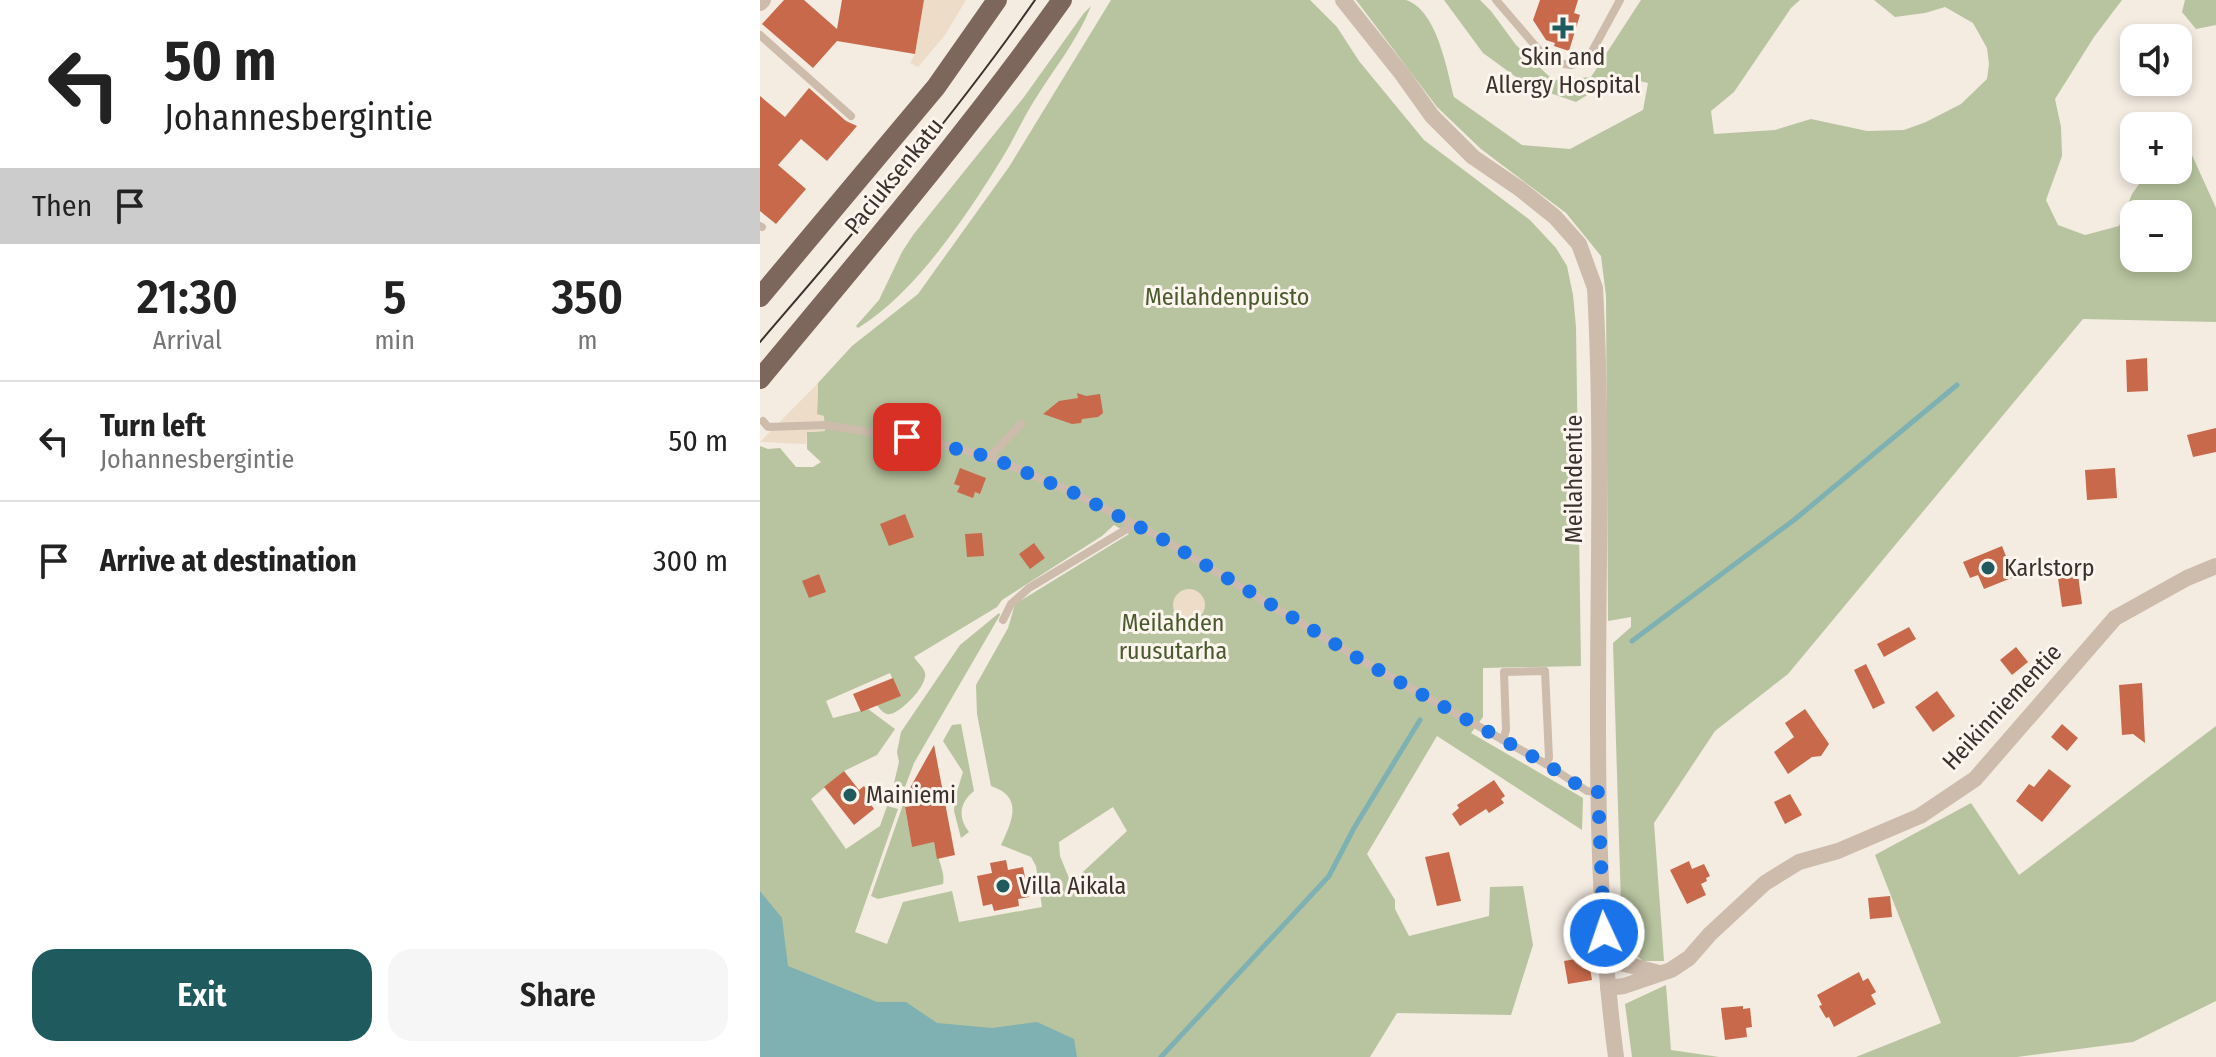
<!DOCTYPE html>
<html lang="en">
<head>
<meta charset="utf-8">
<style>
	body { margin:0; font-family:"Fira Sans Condensed",sans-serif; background:#f6f6f6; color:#222; height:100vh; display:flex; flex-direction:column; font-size:30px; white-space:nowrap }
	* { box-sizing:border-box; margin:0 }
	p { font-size:26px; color:#767676 }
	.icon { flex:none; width:44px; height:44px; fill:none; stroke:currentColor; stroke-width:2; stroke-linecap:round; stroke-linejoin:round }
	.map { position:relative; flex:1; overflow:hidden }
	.panel { display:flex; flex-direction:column; background:#fff; width:760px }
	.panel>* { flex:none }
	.hud { background:#fff; color:#222; overflow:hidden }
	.tools { position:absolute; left:1360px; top:24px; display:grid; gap:16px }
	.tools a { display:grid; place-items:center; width:72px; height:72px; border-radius:16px; background:#fff; box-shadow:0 4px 12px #0003; font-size:40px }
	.pin { position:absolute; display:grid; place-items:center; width:68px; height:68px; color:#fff; margin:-34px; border-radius:16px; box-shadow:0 4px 12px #0006 }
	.me { position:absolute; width:88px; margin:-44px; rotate:357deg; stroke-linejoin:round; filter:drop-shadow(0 0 6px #0008) }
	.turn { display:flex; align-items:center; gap:28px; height:168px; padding:0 32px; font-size:36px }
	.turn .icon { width:104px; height:104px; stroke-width:2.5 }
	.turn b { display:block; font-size:56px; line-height:68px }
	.then { display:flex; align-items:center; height:76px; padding:0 32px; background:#0003; gap:16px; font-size:30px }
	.eta { display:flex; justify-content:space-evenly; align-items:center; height:136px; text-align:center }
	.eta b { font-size:48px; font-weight:600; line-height:56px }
	.primary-button { display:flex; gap:16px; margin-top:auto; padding:16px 32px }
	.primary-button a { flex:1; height:92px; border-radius:24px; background:#1f5a5e; color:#fff; font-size:32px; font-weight:600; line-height:92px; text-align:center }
	.primary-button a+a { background:#f6f6f6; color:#222 }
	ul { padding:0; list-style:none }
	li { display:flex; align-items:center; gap:24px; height:120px; padding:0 32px; border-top:2px solid #e0e0e0 }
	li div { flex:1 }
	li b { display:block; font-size:30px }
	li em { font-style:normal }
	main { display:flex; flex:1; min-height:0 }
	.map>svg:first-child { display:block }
	.green { fill:#b8c4a0; fill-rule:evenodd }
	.plaza { fill:#ecdcc8 }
	.water { fill:#7fb0b2 }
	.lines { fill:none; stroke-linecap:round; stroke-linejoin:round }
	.stream { stroke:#7fb0b2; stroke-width:5 }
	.building { fill:#c8694b }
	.service { stroke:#cdbbac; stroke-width:8 }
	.minor { stroke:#cdbbac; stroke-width:16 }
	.primary { stroke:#7d675c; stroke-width:20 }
	.tram { stroke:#3b302b; stroke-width:2 }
	.route { stroke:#1a73e8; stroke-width:14; stroke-dasharray:0 25.2 }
	.poi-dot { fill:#1f5a5e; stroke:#fbf5ee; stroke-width:3 }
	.labels { text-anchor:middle; stroke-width:6; stroke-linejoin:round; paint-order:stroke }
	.poi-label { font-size:24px; fill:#3b302b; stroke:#fbf5ee; text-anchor:start }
	.street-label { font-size:24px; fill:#3b302b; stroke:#fbf5ee }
	.park-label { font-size:24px; fill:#4a5a2e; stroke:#fbf5ee }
</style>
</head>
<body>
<main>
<section class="panel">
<div class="hud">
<div class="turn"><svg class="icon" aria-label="left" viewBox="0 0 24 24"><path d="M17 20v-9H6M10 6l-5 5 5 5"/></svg><div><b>50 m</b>Johannesbergintie</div></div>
<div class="then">Then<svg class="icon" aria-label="arrive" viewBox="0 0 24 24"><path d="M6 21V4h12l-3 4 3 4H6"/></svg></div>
</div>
<div class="eta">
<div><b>21:30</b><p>Arrival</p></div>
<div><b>5</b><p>min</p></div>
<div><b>350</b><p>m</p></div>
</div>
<ul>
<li><svg class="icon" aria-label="left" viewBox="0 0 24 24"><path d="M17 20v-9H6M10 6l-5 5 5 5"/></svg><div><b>Turn left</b><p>Johannesbergintie</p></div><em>50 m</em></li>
<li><svg class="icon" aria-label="arrive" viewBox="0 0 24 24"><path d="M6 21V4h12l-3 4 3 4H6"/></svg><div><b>Arrive at destination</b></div><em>300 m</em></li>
</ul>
<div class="primary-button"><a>Exit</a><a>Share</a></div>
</section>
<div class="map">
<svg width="1456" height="1057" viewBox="0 0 1456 1057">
	<rect width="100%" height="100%" fill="#f4ebe1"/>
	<g class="green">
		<path d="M351,0H550L577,27L599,61L664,140L770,220L796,248L807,266L813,295L816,327L821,666L723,668V717L711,733L823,798L822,830L677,736L607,854L635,900V909L649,936L729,916L730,887L763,886L773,945L751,1015L637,1013L610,1057H30L0,1051V446L8,449L20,448L36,467H53L61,462L47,449V432L65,431L57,415L58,383L92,346L158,294L249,167ZM354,525L369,534L255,604L248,628L216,685L217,714L231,786C264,797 252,821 241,845L271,857L276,866L282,907L199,922L192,891L143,902L127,944L95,932L138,809L127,806L120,826L86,849L51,799L84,771L117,755L135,729L108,709L73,718L66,701L130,673L140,696L117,705C119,708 123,713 127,714C137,717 168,686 165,673C164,668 157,662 154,657L237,607L242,600L342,536ZM353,807L367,831L311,883L300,856L299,842Z"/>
		<path d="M596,0C607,0 637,0 646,0C677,10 687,69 694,97L762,145L810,149L883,110L888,83L858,76L816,102L767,85L723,53L684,0H720L731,11L756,45L793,80L831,77L881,0H1040L1031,8L974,92L951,111L954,134L1015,130L1051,119L1107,131L1144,130L1166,122L1201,104L1227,79L1229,64L1227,48L1213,23L1185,7L1165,13L1135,17L1114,0H1362L1334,37L1295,99L1301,127L1302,156L1286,200L1298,225L1325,235L1359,226L1372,194L1389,170H1418V147L1426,142L1456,208V322L1323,319L1028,674L955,731L894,823L904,961H883L865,945L861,905L853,643L871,627V617L848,621L846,296L841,256L806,213L721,149L677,107ZM1374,214H1418V258H1374Z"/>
		<polygon points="1425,0 1456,0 1456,25 1436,29 1422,12"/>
		<path d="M331,6C318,40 293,70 274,101C262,120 253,141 241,160C206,217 154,294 98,328L96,326L119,300L142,252L153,235L264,97L324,13Z"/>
		<polygon points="239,613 240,615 154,763 145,787 134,783 139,762 137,752 141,732 200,645"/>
		<path d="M201,724L214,791C200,802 197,817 209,832L201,838L194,811L195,798L203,772L183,741L192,725Z"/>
		<polygon points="1456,726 1456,1001 1373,1042 1257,1057 1096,1057 1181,1023 1115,855 1211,803 1259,875"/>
		<path d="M144,802L152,846L174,842C176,856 186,872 183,884L118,899L111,896Z"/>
		<polygon points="906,985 911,1050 959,1057 872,1057 865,1004"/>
	</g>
	<g class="plaza">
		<polygon points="164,0 206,0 185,35 158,67 150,63 155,54"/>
		<polygon points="58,383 57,414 64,416 65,431 47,432 46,444 0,442"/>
		<circle cx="429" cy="605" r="16"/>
	</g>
	<polygon class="water" points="0,891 22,918 28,966 117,1002 146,1002 177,1023 232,1028 277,1022 314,1039 317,1057 0,1057"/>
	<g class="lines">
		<g class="stream">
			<polyline points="872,641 1034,520 1197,385"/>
			<polyline points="401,1057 569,876 594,828 660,720"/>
		</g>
	</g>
	<g class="building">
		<polygon points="24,0 44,0 77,29 82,0 164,0 155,54 77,41 53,68 2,24"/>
		<polygon points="780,0 818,0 814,13 820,15 809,51 794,46 795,43 786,40 773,20"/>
		<polygon points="49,88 86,121 97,126 67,161 41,139 18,165 46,189 16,224 0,211 0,96 25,117"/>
		<polygon points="1387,358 1388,391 1367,392 1366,360"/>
		<polygon points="317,393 326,396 340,394 343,413 338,417 322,419 321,423 312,424 283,414 299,401 318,398"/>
		<polygon points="1456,428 1456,452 1433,457 1427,435"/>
		<polygon points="200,468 226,478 220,494 215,492 213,498 197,492 200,486 194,484"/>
		<polygon points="1355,468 1357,498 1327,500 1325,470"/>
		<polygon points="145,514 154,537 129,546 120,524"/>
		<polygon points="222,533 224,556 207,557 205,534"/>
		<polygon points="274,543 285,558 270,569 259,554"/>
		<polygon points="1242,546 1254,577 1224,589 1218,575 1210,578 1203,562"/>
		<polygon points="59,574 66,592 49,598 42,581"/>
		<polygon points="1318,575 1322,604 1302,607 1298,578"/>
		<polygon points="1149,627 1156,639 1124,657 1117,644"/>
		<polygon points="1256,647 1268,662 1252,675 1240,660"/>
		<polygon points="1106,664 1125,703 1113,709 1094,670"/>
		<polygon points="133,678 141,696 101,712 93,694"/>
		<polygon points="1382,683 1385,743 1373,734 1362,735 1359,685"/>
		<polygon points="1177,691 1195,716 1173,732 1155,707"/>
		<polygon points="1045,709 1069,744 1061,756 1052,757 1028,774 1014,752 1034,737 1025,723"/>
		<polygon points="1302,724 1318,738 1307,751 1291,737"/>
		<polygon points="174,745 195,855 177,859 174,842 152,847 145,807 159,805 150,788"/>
		<polygon points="1289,769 1311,786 1282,822 1256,801 1269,784 1274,787"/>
		<polygon points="84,771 99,790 104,786 114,800 110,803 114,809 94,825 64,787"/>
		<polygon points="734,780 745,796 741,799 744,803 729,813 726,809 700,826 692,814 699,808 697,805"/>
		<polygon points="1030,794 1042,815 1025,824 1014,802"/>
		<polygon points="689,852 701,901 677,906 665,857"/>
		<polygon points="246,860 248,870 263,867 269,897 258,899 259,906 234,911 232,904 223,906 217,876 232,873 230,863"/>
		<polygon points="929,861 932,869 944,864 950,876 946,878 947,881 941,884 946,895 927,904 910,870"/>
		<polygon points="1130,896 1132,917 1110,919 1108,898"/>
		<polygon points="828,957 832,980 808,984 804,961"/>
		<polygon points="1099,972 1103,981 1108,978 1116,992 1111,995 1116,1004 1074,1027 1069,1017 1066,1018 1059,1006 1062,1005 1057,995"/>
		<polygon points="983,1006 983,1009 990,1008 992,1027 986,1028 987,1037 965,1040 961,1008"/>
	</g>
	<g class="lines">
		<g class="service">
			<polyline points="736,0 785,57 797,63 811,65 819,63 829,57 860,0"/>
			<polyline points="0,35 91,116"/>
			<polyline points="0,226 2,227"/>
			<polyline points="3,421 8,427 65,425 168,441 230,457 314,493 399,537 604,662 786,764 827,791 838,792"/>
			<polyline points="230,457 261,424"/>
			<polyline points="243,620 251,604 269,588 375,524"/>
			<polyline points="743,740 746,730 744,672 785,671 789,758 786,764"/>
		</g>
		<g class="minor">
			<path d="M583,0L642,74L672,116L713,157L760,189L795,217L819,244L835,288C849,544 822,802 856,1057"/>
			<polyline points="0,3 3,0"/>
			<polyline points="846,964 861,963 899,973"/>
			<polyline points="848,988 864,986 911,970 929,958 950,934 1005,883 1039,862 1078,851 1160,816 1215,779 1355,618 1427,578 1456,566"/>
		</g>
		<g class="primary">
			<polyline points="0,297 176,87 237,0"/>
			<path d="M0,379C103,255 208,132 302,0"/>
		</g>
		<path class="tram" d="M0,342C95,231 191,121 275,0"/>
	</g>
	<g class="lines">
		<polyline class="route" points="147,437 230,457 314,493 399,537 527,614 604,662 786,764 827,791 838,792 844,933"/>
	</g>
	<g class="poi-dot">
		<path d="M799 16h8v8h8v8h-8v8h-8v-8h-8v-8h8z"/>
		<circle cx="1228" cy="568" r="8"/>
		<circle cx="90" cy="795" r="8"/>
		<circle cx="243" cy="886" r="8"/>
	</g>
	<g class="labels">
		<g class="poi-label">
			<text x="803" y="65" text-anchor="middle">Skin and<tspan x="803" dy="28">Allergy Hospital</tspan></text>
			<text x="1244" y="576">Karlstorp</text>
			<text x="106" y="803">Mainiemi</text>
			<text x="259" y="894">Villa Aikala</text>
		</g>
		<g class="street-label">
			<text transform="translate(134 176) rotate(-51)" y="8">Paciuksenkatu</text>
			<text transform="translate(814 479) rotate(-90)" y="8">Meilahdentie</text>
			<text transform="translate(1242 707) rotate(-47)" y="8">Heikinniementie</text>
		</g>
		<g class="park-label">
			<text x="467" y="305">Meilahdenpuisto</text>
			<text x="413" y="631">Meilahden<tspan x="413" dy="28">ruusutarha</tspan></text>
		</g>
	</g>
</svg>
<div class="tools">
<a><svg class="icon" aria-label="sound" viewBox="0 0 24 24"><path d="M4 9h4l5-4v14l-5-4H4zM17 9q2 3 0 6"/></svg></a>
<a>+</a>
<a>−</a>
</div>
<div class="pin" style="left:147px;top:437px;background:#d93025"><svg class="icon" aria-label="arrive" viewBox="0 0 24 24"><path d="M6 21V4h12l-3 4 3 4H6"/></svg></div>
<svg class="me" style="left:844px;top:933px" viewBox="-20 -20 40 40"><circle r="17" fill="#1a73e8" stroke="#fff" stroke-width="3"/><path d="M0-11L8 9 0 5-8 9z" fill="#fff"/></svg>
</div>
</main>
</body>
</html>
